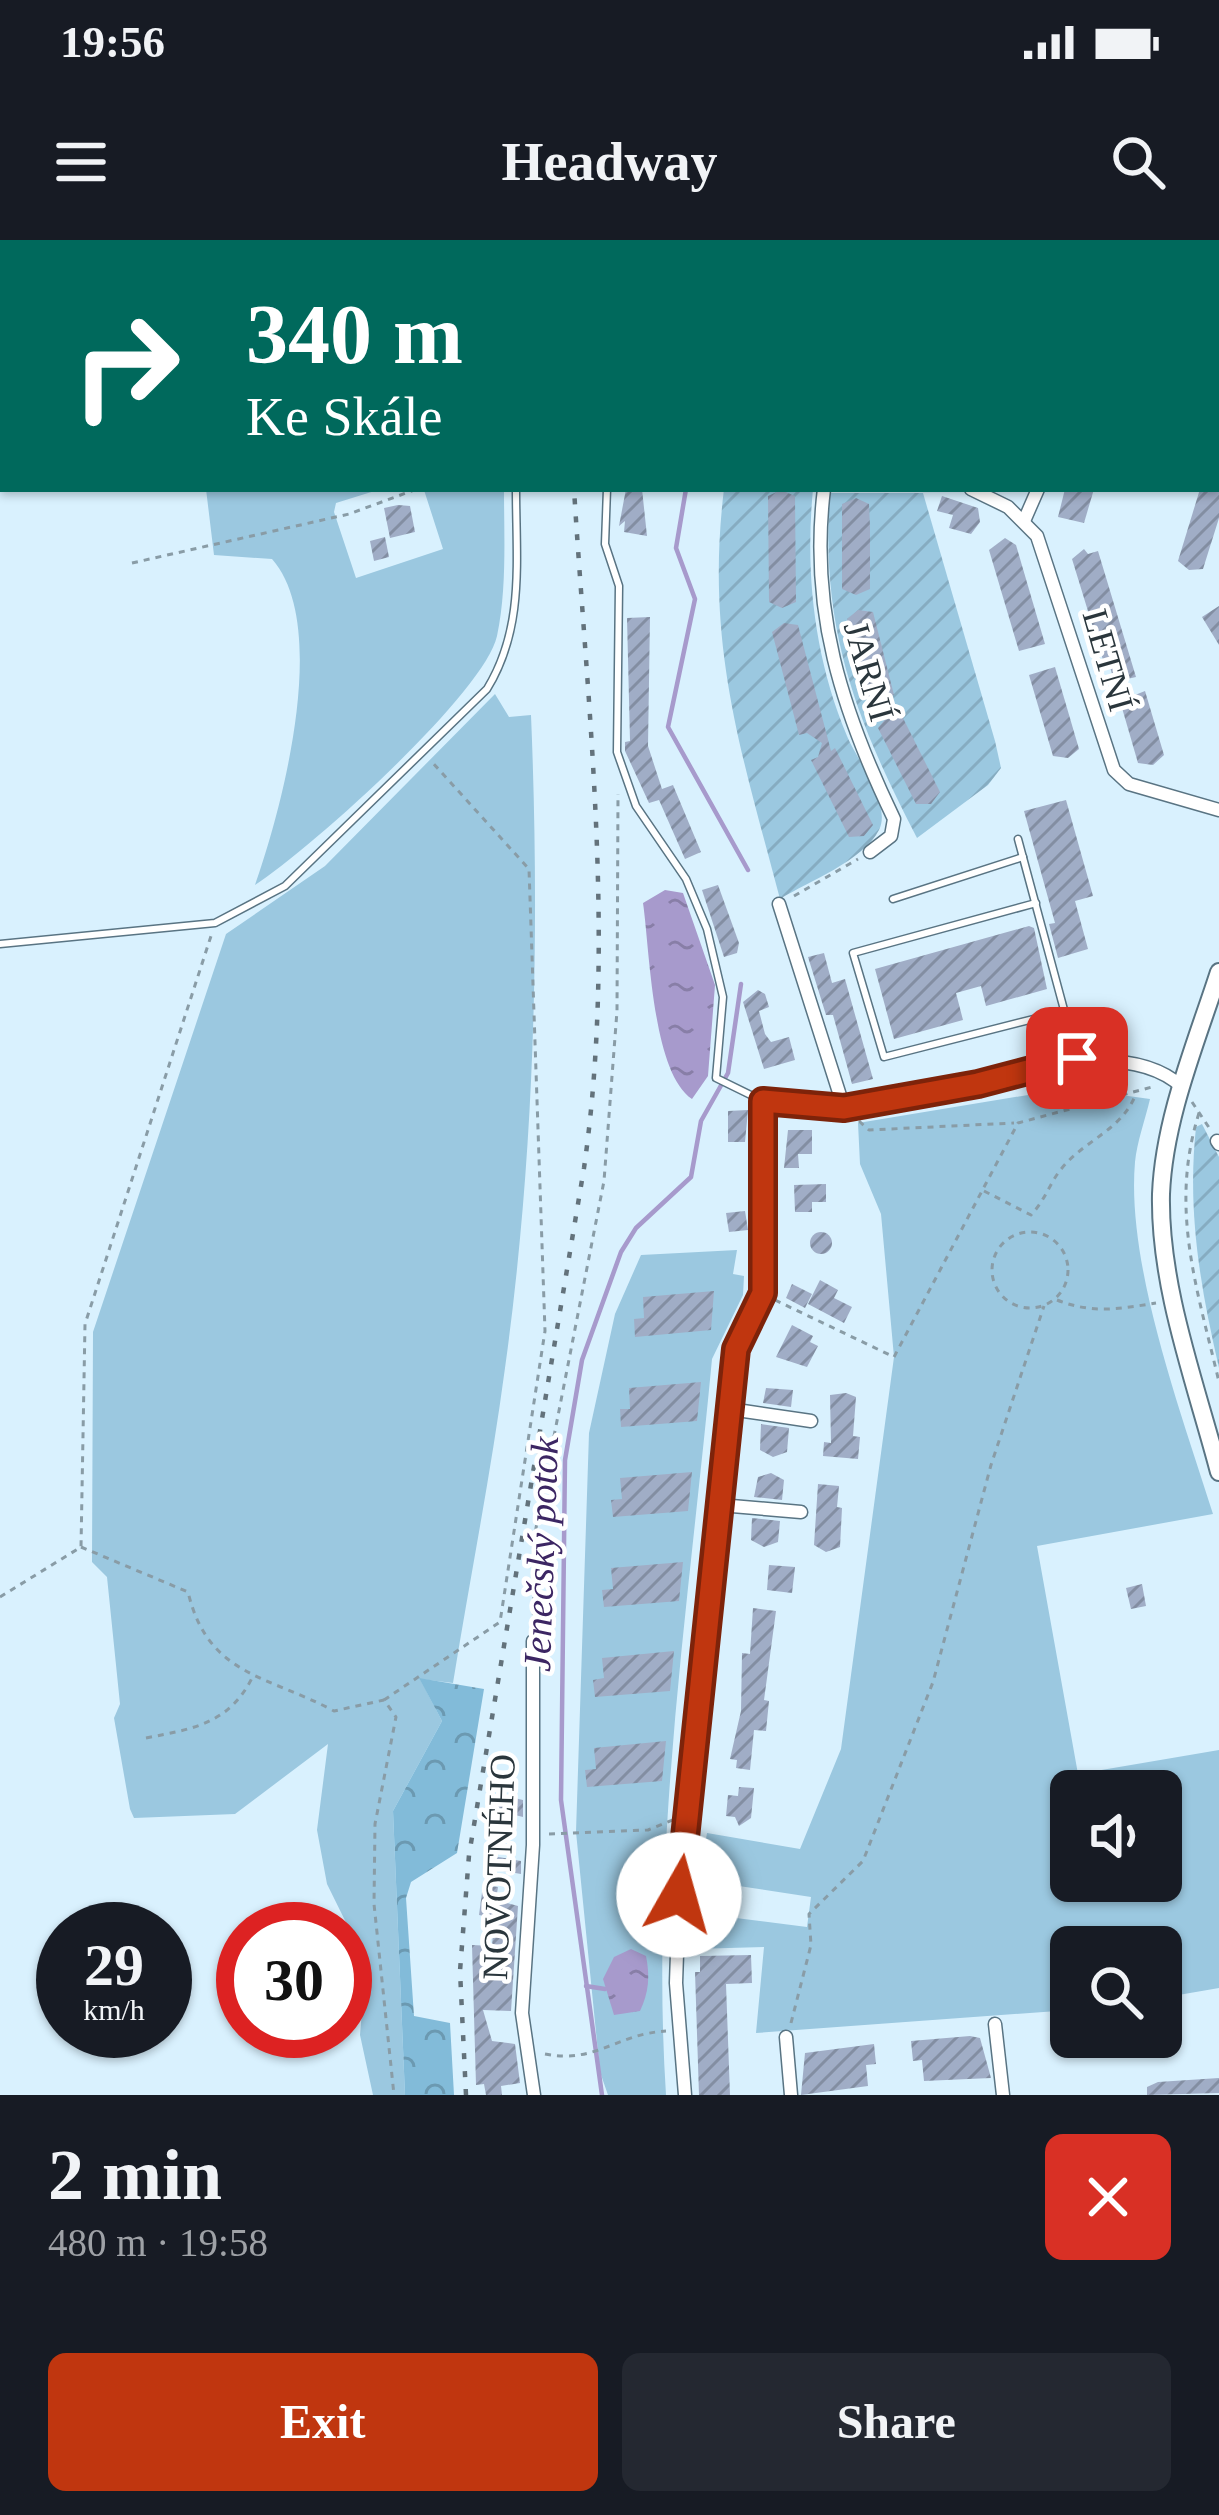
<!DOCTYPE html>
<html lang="en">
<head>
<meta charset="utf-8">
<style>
	body { margin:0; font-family:"Times New Roman",serif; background:#242831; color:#f1f3f6; height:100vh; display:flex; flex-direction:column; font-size:45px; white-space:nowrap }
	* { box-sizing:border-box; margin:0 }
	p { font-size:39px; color:#9ea1a6 }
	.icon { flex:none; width:66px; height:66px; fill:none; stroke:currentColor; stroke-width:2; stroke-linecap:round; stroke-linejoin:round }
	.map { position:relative; height:1855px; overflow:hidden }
	.panel { display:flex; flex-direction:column; background:#171b24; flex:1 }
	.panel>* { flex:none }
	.guide { position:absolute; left:0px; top:0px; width:1221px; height:252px; box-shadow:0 3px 9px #0004; background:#00695c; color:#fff; overflow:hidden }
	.controls { position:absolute; left:1050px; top:1530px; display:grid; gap:24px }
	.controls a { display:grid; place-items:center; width:132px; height:132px; border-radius:18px; background:#171b24; box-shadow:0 3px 9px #0004; font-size:60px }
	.speed { position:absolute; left:36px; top:1662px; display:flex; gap:24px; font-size:60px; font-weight:700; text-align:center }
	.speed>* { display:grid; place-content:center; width:156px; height:156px; border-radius:50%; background:#171b24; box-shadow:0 3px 9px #0004; line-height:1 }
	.speed small { font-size:30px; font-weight:400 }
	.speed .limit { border:18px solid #d22; background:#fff; color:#111 }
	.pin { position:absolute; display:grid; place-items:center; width:102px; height:102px; color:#fff; margin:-51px; border-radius:24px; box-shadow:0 6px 18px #0006 }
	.me { position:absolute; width:132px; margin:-66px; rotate:7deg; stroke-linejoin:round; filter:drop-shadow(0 0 9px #0008) }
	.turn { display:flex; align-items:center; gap:42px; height:252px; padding:0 48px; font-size:54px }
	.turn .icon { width:156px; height:156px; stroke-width:2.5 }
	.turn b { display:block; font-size:84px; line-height:102px }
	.round { display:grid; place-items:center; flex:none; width:126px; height:126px; border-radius:18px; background:#242831 }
	.summary { display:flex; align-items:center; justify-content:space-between; height:204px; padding:0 48px }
	h1 { font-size:72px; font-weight:700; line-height:90px }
	.action { display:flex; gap:24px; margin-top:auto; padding:24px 48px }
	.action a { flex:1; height:138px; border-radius:18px; background:#c0360f; color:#fff; font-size:48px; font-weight:700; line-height:138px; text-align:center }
	.action a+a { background:#242831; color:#f1f3f6 }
	.status { display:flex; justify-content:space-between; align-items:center; height:84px; padding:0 60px; background:#171b24; direction:ltr }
	.status svg { height:33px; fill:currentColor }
	header { display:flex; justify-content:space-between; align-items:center; height:156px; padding:0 48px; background:#171b24; font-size:54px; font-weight:700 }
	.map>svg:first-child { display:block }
	.green { fill:#9bc8e0; fill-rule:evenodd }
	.forest { fill:url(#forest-crowns) }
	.garden { fill:url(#garden-furrows) }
	.water { fill:url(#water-ripples) }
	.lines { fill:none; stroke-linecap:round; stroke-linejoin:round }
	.stream { stroke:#a79acc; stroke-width:4.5 }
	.building { fill:url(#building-hatch) }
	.service-casing { stroke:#597483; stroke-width:9 }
	.minor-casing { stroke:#597483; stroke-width:15 }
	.secondary-casing { stroke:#597483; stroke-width:20 }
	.path { stroke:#899ca6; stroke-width:3; stroke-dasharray:6 6; stroke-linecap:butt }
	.service { stroke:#fff; stroke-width:6 }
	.minor { stroke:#fff; stroke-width:12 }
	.secondary { stroke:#fff; stroke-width:16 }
	.rail { stroke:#63727b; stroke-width:4.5; stroke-dasharray:6 12; stroke-linecap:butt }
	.route-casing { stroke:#7d230a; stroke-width:30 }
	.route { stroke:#c0360f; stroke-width:21 }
	.labels { text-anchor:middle; stroke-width:9; stroke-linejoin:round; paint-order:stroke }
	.street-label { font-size:36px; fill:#2a363c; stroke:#fff }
	.water-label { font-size:39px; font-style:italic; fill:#3c2663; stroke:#fff }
</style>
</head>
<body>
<div class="status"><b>19:56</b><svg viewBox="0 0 49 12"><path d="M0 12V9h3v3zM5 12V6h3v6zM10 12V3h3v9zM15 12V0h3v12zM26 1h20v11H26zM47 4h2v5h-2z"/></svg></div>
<header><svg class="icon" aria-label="menu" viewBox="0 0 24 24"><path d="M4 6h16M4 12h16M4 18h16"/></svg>Headway<svg class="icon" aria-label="search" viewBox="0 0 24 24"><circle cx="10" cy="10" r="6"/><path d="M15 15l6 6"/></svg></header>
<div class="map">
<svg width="1219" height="1855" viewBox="0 0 1219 1855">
	<defs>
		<pattern id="forest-crowns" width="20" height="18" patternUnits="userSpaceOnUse" patternTransform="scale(3)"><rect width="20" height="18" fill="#82bbd9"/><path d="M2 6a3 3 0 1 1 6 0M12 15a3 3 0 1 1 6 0" fill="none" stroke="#6b99b1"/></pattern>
		<pattern id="garden-furrows" width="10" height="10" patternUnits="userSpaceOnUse" patternTransform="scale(3)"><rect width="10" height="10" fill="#9bc8e0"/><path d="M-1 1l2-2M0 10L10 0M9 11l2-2" fill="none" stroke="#86acc1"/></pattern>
		<pattern id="water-ripples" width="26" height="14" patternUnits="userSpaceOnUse" patternTransform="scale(3)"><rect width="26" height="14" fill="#a79acc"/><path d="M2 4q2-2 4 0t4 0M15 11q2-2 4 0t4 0" fill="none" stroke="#887ea7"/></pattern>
		<pattern id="building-hatch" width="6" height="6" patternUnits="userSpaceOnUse" patternTransform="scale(3)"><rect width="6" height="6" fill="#a0adc6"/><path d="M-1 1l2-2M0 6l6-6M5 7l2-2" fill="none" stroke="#838ea2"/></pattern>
	</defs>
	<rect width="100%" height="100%" fill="#d9f1fe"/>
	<g class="green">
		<polygon points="164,0 461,0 165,3"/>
		<path d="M206,249H381L336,263L334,272L356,338L443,309L424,250L504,249C504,297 507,349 497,396C484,454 308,611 255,645C282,568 331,386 272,319L214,315Z"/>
		<path d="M495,454L509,477L531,475C540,692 535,912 505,1128C491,1233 470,1338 453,1443L420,1439L442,1481L393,1571L405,1855H373L360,1795L366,1723L327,1644L317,1590L328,1504L235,1574L134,1578L130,1569L114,1478L120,1464L107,1337L92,1322L93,1092L226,694L325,626Z"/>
		<path d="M1070,848L1150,859C1145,880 1137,902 1135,922C1126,1025 1182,1175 1213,1274L1037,1306L1078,1534L1219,1510V1748L1161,1758V1707H1071V1770L756,1793L764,1707L693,1709L696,1673L807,1687L811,1657L699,1640L707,1593L800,1609L841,1509L894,1117L881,974L860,924L858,883ZM1071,1551H1161V1641H1071Z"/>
		<path d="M737,1010L733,1034L744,1036L743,1055L712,1119C689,1363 650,1610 666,1855H608L600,1832L576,1592L589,1193L615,1074L641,1015Z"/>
	</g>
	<polygon class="forest" points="419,1438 484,1449 457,1613 411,1642 406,1658 414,1776 450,1783 454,1855 405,1855 393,1571 442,1481"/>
	<g class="garden">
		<path d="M724,249H813C805,333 814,417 847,496C857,520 892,564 879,590C863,621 809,641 780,659C741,511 705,404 724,249Z"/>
		<path d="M830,253H923L995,501L1001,528L988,545L917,598C856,480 820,389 830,253Z"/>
		<path d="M1202,884L1219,917V1128C1200,1046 1187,971 1196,887Z"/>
	</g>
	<g class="water">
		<path d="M665,650L683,653L715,745L708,836L692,859C652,832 650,711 643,663Z"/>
		<path d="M631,1709L646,1716C650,1736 649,1752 640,1771L614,1775L603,1739L614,1717Z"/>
	</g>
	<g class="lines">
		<g class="stream">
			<polyline points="756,3 760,0"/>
			<polyline points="686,249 676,308 695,359 668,487 748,630"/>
			<polyline points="586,1746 605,1749"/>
			<polyline points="602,1855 561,1560 565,1220 582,1120 621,1012 636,988 691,937 701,881 728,833 741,744"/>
		</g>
	</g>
	<g class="building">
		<polygon points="626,249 642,249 647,296 624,292 625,281 619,286"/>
		<polygon points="1065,249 1094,249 1084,283 1058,277"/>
		<polygon points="1200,249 1219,249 1219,278 1203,329 1189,330 1178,321"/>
		<polygon points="781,250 795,256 796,362 782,368 769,362 768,256"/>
		<polygon points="942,256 978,268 980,282 971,294 949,288 953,275 937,271"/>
		<polygon points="856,258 869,264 870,286 870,349 856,355 842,349 842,264"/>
		<polygon points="398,265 410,266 415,292 390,298 384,268"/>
		<polygon points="385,297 389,317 374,321 370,301"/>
		<polygon points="1005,298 1016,305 1045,404 1019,411 989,310"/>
		<polygon points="1084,309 1088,314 1098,311 1136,437 1114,442 1108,419 1103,420 1072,319"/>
		<polygon points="1219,366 1219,405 1202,377"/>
		<polygon points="858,370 873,372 894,455 867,461 847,379"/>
		<polygon points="650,377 648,506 662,549 673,545 701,612 685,619 659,560 649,563 625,511 625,502 630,501 627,378"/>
		<polygon points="784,383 798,385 831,511 835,508 873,585 864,596 849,597 811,520 818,517 822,503 807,493 799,495 772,392"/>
		<polygon points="1055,427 1079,509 1068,518 1053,516 1029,435"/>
		<polygon points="1145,451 1164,515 1153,525 1138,523 1120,461"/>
		<polygon points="902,476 940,552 931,564 916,564 878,488 887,477"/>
		<polygon points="1066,560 1093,656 1075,661 1088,709 1058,718 1049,684 1055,683 1024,571"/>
		<polygon points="718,645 739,703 737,713 724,717 702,650"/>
		<polygon points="1029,686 1034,688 1047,749 986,766 981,746 956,753 963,780 894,799 875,729"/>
		<polygon points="824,713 832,743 845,739 873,839 852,844 833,775 826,775 808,717"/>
		<polygon points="758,750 765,754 769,767 759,771 765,794 771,802 789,797 795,820 764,829 743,762"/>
		<polygon points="748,870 745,902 728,902 728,871"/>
		<polygon points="788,890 812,890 812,914 798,914 799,928 784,928"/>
		<polygon points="826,944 826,962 812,962 812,972 795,972 794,945"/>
		<polygon points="745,971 748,990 729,992 726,973"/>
		<circle cx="821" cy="1003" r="11"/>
		<polygon points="820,1040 838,1050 834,1058 852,1067 844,1083 808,1064"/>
		<polygon points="792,1044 812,1054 805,1068 786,1058"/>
		<polygon points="714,1051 711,1090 635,1097 634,1079 644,1078 643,1057"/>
		<polygon points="792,1085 813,1096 810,1102 818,1106 807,1127 776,1117"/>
		<polygon points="701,1142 697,1181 621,1187 620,1169 630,1169 629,1148"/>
		<polygon points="766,1148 793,1150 791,1167 763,1163"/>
		<polygon points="846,1153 856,1157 853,1196 860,1197 858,1219 823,1216 824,1202 831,1203 830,1155"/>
		<polygon points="761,1184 789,1188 787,1212 773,1217 760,1210"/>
		<polygon points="692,1232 688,1271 613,1277 611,1260 622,1259 620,1238"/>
		<polygon points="771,1233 784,1240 782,1260 754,1257 758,1237"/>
		<polygon points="818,1244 839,1246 837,1267 842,1268 840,1307 826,1312 814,1305"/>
		<polygon points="752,1278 780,1281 778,1302 764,1307 751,1300"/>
		<polygon points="683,1322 679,1361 604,1367 602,1350 613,1349 611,1328"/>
		<polygon points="769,1325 795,1327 792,1353 767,1350"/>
		<polygon points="1142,1344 1146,1366 1131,1369 1126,1348"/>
		<polygon points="753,1368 776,1371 764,1460 769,1461 766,1491 754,1490 750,1530 736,1528 737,1520 730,1519 741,1471 742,1413 750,1414"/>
		<polygon points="674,1411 670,1451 595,1457 593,1440 604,1438 602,1418"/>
		<polygon points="666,1501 662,1541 587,1547 585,1530 596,1529 594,1508"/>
		<polygon points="739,1547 754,1548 751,1578 739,1586 735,1577 726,1576 728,1555 738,1556"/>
		<polygon points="497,1554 523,1560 523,1577 507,1573 498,1615 486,1612"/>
		<polygon points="493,1616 521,1621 521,1634 491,1629"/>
		<polygon points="483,1645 498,1647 496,1660 518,1666 511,1771 483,1770 492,1801 515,1804 520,1843 501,1846 502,1855 486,1855 484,1844 476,1845 472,1705 492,1706 494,1678 479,1675"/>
		<polygon points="751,1715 752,1743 726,1744 730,1855 699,1855 695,1732 700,1732 700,1716"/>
		<polygon points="970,1796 980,1798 991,1838 924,1841 922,1820 913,1821 911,1801"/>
		<polygon points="874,1804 876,1824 866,1825 868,1846 801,1855 805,1813"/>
		<polygon points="1219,1838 1219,1853 1147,1855 1147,1847 1158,1842"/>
	</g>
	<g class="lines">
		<defs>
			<g id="service">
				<polyline points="623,3 629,0"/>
				<polyline points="647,3 648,0"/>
				<polyline points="607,249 605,304 619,346 617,512 636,566 686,639 707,689 723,757 716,838 763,861"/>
				<polyline points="1018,599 1077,818"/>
				<polyline points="893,659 1023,617"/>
				<polyline points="1036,663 853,713 884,817 1065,771"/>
				<path d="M0,704L215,683L285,646L487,449C525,387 516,320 516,249"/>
				<polyline points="679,1655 698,1658"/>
			</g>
			<g id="minor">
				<polyline points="1100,0 1100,3"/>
				<polyline points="807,3 808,0"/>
				<polyline points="1218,141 1219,141"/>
				<path d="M824,249C809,370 842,471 894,579L891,596L870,612"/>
				<polyline points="971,249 1008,267 1037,296 1114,530 1129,544 1219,570"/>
				<polyline points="1024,281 1038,249"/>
				<polyline points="779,664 844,868"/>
				<polyline points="1217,901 1219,904"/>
				<polyline points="730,1169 811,1181"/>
				<polyline points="720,1265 801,1272"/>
				<polyline points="533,1401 533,1605 522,1773 534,1855"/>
				<polyline points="995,1784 1003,1855"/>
				<polyline points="786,1797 791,1855"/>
				<path d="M685,1855L676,1743L679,1655L736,1109L763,1053V861C790,863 819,869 845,868C938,862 1109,780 1182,847"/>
			</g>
			<path id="secondary" d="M1219,732C1196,803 1164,879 1161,954C1159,1047 1196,1144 1219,1232"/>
		</defs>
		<use href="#service" class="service-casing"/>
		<use href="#minor" class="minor-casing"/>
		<use href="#secondary" class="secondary-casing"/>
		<g class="path">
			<polyline points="460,0 464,3"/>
			<polyline points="413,3 413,0"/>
			<polyline points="1218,206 1219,207"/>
			<polyline points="132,323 349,274 417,249"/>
			<polyline points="794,656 858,619"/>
			<polyline points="1192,862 1210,889"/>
			<path d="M1199,873C1169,968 1197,1048 1219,1142"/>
			<polyline points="859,881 869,890 1014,883"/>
			<path d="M984,951L1031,975C1046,959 1050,942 1062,928C1086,899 1121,891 1136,854"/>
			<circle cx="1030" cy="1030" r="38"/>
			<polyline points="775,1060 894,1117 1018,883 1152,847"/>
			<path d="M1057,1060C1092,1074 1119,1069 1156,1063"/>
			<path d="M81,1307L188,1352C208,1436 267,1435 334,1471L384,1460L396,1477L375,1584L374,1664L394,1855"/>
			<polyline points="0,1357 81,1307 85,1084 211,696"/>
			<polyline points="533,1387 536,1288 604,941 617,771 618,554"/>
			<polyline points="384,1460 500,1382 545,1091 529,629 432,522"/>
			<path d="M146,1498C192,1489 229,1484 252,1438"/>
			<polyline points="549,1594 648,1590 675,1579"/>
			<polyline points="791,1783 811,1705 809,1674 863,1621 933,1442 991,1225 1044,1066"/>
			<path d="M545,1814C596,1824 616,1794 666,1791"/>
		</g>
		<use href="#service" class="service"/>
		<use href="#minor" class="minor"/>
		<use href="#secondary" class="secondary"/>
		<g class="rail">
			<polyline points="570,0 571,3"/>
			<path d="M466,1855L460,1731L469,1615L584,928C616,704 588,474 574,249"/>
		</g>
	</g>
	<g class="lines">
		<defs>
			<polyline id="route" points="679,1655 736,1109 763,1053 763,861 844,868 978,844 1077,818"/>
		</defs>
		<use href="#route" class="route-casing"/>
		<use href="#route" class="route"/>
	</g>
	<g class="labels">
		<g class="street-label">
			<text transform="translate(1109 420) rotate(74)" y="13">LETNÍ</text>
			<text transform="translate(870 431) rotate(74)" y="13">JARNÍ</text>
			<text transform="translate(498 1627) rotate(-88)" y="13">NOVOTNÉHO</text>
		</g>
		<g class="water-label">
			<text transform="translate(540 1314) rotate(-88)" y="14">Jenečský potok</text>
		</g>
	</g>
</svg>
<div class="controls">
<a><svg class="icon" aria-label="sound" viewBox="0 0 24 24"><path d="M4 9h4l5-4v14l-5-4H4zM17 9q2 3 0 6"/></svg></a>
<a><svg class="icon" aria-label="search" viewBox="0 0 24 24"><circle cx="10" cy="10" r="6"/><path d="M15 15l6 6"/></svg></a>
</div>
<div class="speed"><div>29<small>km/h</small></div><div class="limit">30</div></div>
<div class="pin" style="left:1077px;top:818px;background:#d93025"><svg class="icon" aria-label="arrive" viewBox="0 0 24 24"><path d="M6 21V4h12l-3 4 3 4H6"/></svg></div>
<svg class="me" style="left:679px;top:1655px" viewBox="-20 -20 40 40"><circle r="19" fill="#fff"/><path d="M0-13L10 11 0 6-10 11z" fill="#c0360f"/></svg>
<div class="guide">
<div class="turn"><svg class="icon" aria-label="right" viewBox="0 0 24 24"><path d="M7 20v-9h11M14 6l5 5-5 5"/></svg><div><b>340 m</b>Ke Skále</div></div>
</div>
</div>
<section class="panel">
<div class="summary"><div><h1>2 min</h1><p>480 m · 19:58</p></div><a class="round" style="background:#d93025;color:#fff"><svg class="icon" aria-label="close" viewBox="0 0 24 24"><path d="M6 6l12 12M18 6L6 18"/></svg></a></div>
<div class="action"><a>Exit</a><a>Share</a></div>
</section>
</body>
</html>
